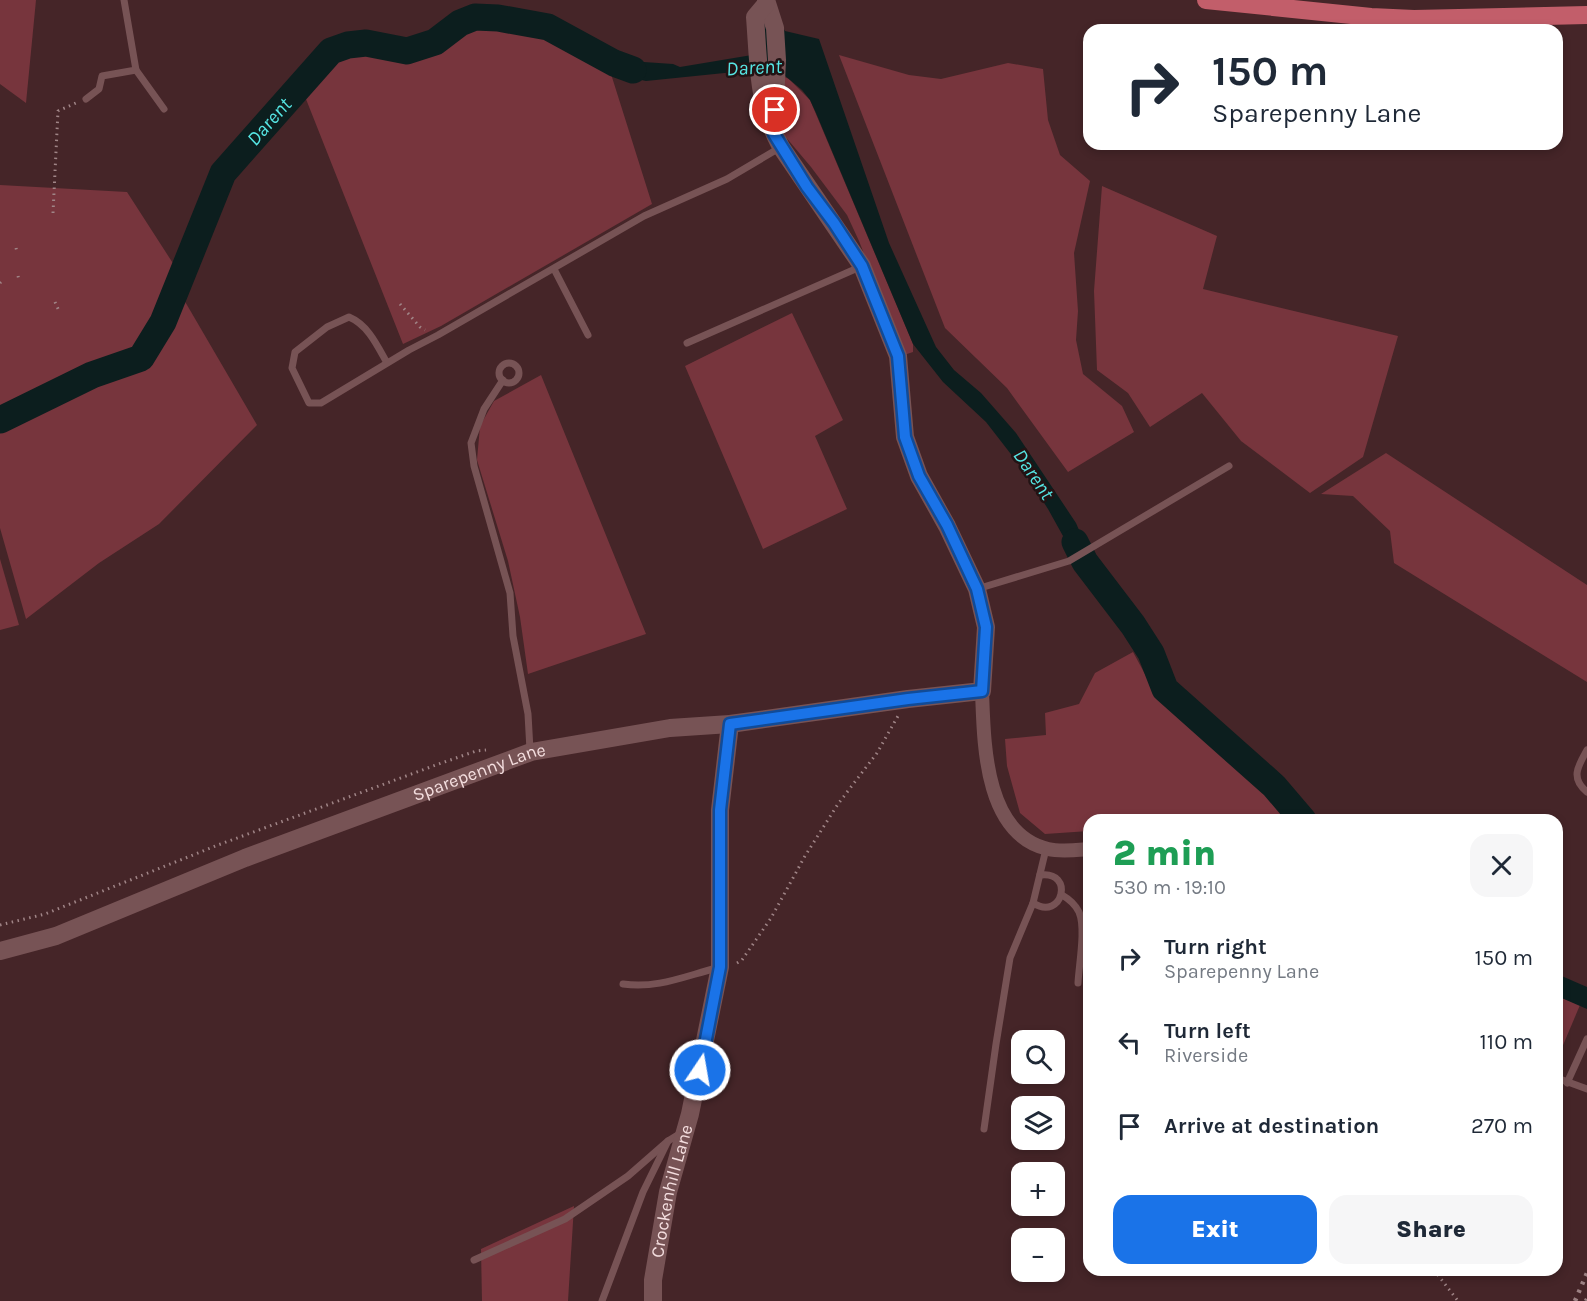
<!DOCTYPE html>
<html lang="en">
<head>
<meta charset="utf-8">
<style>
	body { margin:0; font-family:Karla,sans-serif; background:#f6f6f7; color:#1f2937; height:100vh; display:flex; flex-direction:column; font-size:22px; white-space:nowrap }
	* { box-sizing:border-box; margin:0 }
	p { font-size:20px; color:#747a83 }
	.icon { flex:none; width:33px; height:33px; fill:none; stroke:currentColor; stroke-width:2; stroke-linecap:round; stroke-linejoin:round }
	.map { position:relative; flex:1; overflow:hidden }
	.sheet { position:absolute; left:1083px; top:814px; width:480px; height:462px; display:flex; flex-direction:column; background:#fff; border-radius:18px; box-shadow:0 3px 9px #0003 }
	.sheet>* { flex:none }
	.banner { position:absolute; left:1083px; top:24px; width:480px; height:126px; border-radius:18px; box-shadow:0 3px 9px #0003; background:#fff; color:#1f2937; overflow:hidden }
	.buttons { position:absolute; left:1011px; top:1030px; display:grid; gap:12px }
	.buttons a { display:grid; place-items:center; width:54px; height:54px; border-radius:12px; background:#fff; box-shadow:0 3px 9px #0003; font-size:30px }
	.pin { position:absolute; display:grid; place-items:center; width:51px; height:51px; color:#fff; margin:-26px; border:3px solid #fff; border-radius:50%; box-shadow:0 2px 6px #0007 }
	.me { position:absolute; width:66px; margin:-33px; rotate:12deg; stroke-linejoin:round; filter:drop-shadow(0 0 4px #0008) }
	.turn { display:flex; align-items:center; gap:21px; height:126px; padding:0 30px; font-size:27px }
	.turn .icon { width:78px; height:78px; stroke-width:2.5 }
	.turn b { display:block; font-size:42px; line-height:51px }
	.round { display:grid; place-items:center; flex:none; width:63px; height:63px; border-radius:18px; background:#f6f6f7 }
	.summary { display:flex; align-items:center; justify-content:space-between; height:102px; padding:0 30px }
	h1 { font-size:36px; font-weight:800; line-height:45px; color:#1e9e55 }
	.cta { display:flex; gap:12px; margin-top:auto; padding:12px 30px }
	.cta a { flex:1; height:69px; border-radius:18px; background:#1a73e8; color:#fff; font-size:24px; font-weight:800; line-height:69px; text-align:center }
	.cta a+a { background:#f6f6f7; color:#1f2937 }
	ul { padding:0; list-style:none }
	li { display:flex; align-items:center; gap:18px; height:84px; padding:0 30px }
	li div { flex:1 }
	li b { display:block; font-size:22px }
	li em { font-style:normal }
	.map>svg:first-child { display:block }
	.green { fill:#77353d }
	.water { fill:#0c1e1e }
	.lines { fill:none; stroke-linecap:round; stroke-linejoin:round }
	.river { stroke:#0c1e1e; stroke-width:27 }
	.path { stroke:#a08587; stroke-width:3; stroke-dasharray:1.5 4.5; stroke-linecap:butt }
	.lane { stroke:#775355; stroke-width:7 }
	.street { stroke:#775355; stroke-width:14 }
	.secondary { stroke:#775355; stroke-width:18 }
	.primary { stroke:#c25e6a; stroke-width:18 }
	.rail { stroke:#9c8183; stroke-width:4.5; stroke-dasharray:3 6; stroke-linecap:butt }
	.route-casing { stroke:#114b97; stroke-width:15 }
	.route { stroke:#1a73e8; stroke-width:10 }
	.labels { text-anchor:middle; stroke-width:5; stroke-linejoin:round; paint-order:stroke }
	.street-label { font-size:18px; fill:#f4dedf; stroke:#221314 }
	.water-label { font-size:20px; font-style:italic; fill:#56e6e4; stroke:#221314 }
</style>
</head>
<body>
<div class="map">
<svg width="1587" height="1301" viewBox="0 0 1587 1301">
	<rect width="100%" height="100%" fill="#452528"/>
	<g class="green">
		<polygon points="0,0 36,0 26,103 0,84"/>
		<polygon points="474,24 517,28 579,47 611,74 652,204 441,326 403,344 302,89 332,56 365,48 407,57 434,48"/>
		<polygon points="839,55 909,75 941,79 1008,63 1043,69 1048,120 1060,155 1090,181 1074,253 1078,311 1076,340 1083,374 1122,406 1134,432 1068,472 1007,388 945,328"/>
		<polygon points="780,75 789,79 810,100 913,344 913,352 904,355 859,241 847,215 811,167 784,135"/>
		<polygon points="0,185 127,192 176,268 156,322 137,354 88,370 0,413"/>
		<polygon points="1102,186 1217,236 1203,289 1398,336 1363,457 1310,493 1241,441 1202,393 1150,427 1128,393 1097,370 1094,291"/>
		<polygon points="180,293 257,425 159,524 99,563 26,619 0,528 0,428 98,379 143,365 169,324"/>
		<polygon points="792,313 843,420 815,436 847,509 763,549 685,366"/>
		<polygon points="541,375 646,634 528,674 520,617 508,561 477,460 480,426 494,401"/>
		<polygon points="1386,453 1587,585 1587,682 1394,563 1390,531 1353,496 1321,494"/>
		<polygon points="0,559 19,625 0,630"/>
		<polygon points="1133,652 1159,700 1268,791 1288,820 1089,820 1089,831 1045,834 1020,813 1007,766 1005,739 1046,735 1045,713 1079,704 1095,673"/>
		<polygon points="1557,996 1580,1005 1561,1050 1557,1051"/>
		<polygon points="574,1206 568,1301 482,1301 481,1249"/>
	</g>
	<g class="water">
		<polygon points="763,16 778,18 785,31 819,39 889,243 936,347 954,370 981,393 1016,433 1076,523 1082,537 1082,547 1101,570 1088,576 1071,556 1068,545 1048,509 1021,467 986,422 943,382 913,344 816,113 810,100 802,90 784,75 744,71 646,81 622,76 595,64 605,47 629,61 673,64 680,67 758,54"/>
		<polygon points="1557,974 1587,987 1587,1009 1557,996"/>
	</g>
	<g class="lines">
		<g class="river">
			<path id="s1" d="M0,420L92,375L141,358L163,322L223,173L331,51L348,45L366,43L407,51L435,42L460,23L475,17L498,18L548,27L614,63L633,70"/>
			<polyline points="1075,542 1085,562 1133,625 1151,653 1165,689 1274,786 1303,820"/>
		</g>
		<g class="path">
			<polyline points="53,213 58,111 78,102"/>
			<polyline points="16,248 17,252"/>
			<polyline points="18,276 19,280"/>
			<polyline points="0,283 1,282"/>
			<polyline points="55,302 59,311"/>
			<polyline points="400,304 420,327 425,330"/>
			<polyline points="0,925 45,914 218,845 436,765 476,751 486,750"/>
			<polyline points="737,963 742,960 771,918 805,856 838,804 877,753 898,716"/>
			<polyline points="1434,1270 1458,1301"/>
		</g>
		<g class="lane">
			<polyline points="136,70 164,109"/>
			<polyline points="86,99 99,89 102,76 136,70 124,0"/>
			<polyline points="554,269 588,335"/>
			<polyline points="687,343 860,267"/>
			<path d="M387,363C377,345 368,325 349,317L327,327L295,352L292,368L309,403H321L409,350L438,335L644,216L727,179L781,147"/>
			<circle cx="509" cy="373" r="10"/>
			<polyline points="503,380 484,409 471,443 474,466 510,593 513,636 528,714 530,750"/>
			<polyline points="977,589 1069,561 1229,466"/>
			<path d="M1587,750C1578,766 1570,778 1587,792"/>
			<path d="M1062,895C1069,899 1075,904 1079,912C1086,928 1079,964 1078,983"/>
			<path d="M1033,903C1063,922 1075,870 1040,875"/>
			<path d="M623,984C657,989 685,976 717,968"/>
			<polyline points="1557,1078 1587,1089"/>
			<polyline points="1567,1083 1587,1039"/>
			<polyline points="984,1129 996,1044 1010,958 1033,903 1046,849"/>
			<polyline points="474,1260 565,1219 628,1176 668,1141"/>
			<polyline points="602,1301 643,1192 668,1141 681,1133"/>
		</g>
		<path class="street" d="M982,691C984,743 984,834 1048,849C1061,852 1076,850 1089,849"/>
		<g class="secondary">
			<polyline points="766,0 775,28 777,60 774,125"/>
			<path id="s2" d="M0,951L56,936L245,858L531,752L670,728L730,724L908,699L982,691L986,627L977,589L947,526L919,476L905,437L898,356L862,266L781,147C757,102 759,67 755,17L766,4"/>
			<path id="s3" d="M653,1301V1280L668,1192L690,1114L720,967V810L730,724"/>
		</g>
		<polyline class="primary" points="1206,0 1371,17 1414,19 1587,15"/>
		<g class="rail">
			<polyline points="1575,1301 1587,1273"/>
			<polyline points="1586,1301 1587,1299"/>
		</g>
	</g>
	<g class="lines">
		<defs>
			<polyline id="route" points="700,1070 720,967 720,810 730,724 908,699 982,691 986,627 977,589 947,525 919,476 905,437 898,356 862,266 834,223 807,187 774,134 775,110"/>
		</defs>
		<use href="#route" class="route-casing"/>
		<use href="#route" class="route"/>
	</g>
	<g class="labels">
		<g class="street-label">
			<text dy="6" stroke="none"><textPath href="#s2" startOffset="512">Sparepenny Lane</textPath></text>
			<text dy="6" stroke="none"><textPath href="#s3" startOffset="112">Crockenhill Lane</textPath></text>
		</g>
		<g class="water-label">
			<text transform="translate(754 67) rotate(-3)" y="7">Darent</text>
			<text dy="7" stroke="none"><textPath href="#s1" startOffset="426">Darent</textPath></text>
			<text transform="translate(1034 474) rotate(56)" y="7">Darent</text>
		</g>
	</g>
</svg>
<div class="buttons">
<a><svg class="icon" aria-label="search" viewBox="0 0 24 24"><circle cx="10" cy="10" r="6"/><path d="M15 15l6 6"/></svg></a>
<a><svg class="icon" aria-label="layers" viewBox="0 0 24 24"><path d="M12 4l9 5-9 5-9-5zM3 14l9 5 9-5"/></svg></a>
<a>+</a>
<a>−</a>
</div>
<div class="pin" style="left:775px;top:110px;background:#d93025"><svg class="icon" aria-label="arrive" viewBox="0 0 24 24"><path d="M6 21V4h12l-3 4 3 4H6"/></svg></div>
<svg class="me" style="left:700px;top:1070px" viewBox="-20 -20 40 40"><circle r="17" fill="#1a73e8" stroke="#fff" stroke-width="3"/><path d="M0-11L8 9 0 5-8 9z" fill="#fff"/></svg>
<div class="banner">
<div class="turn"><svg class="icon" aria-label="right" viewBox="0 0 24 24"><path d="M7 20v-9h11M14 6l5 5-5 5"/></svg><div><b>150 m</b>Sparepenny Lane</div></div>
</div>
<section class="sheet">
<div class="summary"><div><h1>2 min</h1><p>530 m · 19:10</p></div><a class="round"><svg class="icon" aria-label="close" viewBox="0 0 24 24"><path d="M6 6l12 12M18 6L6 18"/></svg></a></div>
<ul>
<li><svg class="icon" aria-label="right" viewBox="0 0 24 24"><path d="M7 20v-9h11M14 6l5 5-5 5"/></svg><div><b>Turn right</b><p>Sparepenny Lane</p></div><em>150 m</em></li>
<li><svg class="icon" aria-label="left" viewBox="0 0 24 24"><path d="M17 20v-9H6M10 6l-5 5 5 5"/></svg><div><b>Turn left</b><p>Riverside</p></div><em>110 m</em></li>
<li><svg class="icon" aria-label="arrive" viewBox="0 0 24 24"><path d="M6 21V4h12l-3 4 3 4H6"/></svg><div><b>Arrive at destination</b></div><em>270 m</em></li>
</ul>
<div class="cta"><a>Exit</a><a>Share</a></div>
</section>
</div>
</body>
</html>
